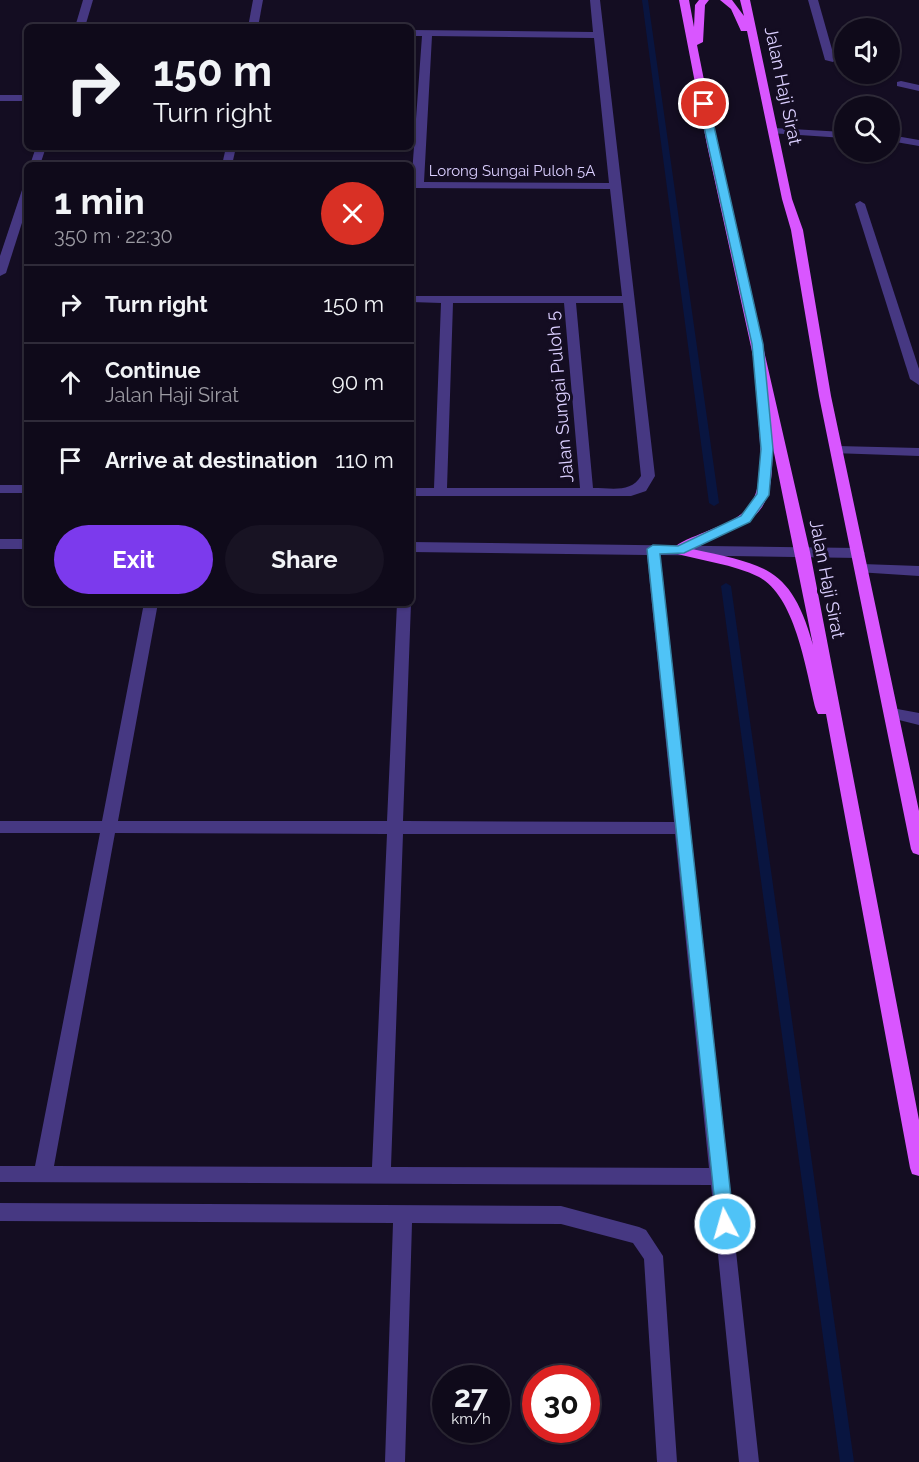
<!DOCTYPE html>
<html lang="en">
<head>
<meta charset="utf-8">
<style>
	body { margin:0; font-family:Raleway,sans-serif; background:#181323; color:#f1f3f6; height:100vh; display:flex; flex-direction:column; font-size:22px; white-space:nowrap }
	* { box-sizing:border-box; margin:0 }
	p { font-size:20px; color:#9b9aa2 }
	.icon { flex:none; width:33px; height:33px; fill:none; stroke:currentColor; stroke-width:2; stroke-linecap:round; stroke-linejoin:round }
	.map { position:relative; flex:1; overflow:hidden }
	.details { position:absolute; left:24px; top:162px; width:390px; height:444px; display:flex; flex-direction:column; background:#0f0a1a; border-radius:9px; box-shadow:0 2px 4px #0004,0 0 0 2px #2f2b39 }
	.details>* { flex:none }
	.top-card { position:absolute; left:24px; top:24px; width:390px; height:126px; border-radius:9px; box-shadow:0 2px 4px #0004,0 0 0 2px #2f2b39; background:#0f0a1a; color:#f1f3f6; overflow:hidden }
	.fabs { position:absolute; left:834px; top:18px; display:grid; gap:12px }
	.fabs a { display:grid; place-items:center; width:66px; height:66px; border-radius:50%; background:#0f0a1a; box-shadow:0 2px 4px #0004,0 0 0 2px #2f2b39; font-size:30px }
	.speed { position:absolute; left:432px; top:1365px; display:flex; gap:12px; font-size:30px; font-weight:700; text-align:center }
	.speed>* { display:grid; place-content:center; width:78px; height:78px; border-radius:50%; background:#0f0a1a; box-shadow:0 2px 4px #0004,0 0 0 2px #2f2b39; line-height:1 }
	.speed small { font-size:15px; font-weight:400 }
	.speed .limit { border:9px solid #d22; background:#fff; color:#111 }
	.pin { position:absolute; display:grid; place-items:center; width:51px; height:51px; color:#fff; margin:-26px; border:3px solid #fff; border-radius:50%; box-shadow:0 2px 6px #0007 }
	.me { position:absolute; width:66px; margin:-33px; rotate:354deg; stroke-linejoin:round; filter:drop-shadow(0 0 4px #0008) }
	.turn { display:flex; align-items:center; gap:21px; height:126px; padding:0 30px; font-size:27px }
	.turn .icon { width:78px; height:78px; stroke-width:2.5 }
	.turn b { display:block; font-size:42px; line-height:51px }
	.round { display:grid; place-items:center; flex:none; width:63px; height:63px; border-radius:32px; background:#181323 }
	.overview { display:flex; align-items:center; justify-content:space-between; height:102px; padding:0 30px }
	h1 { font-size:36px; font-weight:700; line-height:45px }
	.cta { display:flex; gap:12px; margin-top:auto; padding:12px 30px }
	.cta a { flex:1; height:69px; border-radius:36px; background:#7c3aed; color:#fff; font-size:24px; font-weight:700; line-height:69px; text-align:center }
	.cta a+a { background:#181323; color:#f1f3f6 }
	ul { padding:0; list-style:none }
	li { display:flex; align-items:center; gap:18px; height:78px; padding:0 30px; border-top:2px solid #2f2b39 }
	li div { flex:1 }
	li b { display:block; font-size:22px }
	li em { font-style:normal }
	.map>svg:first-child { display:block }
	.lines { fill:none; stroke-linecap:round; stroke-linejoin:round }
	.stream { fill:#091540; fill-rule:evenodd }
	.minor { fill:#463882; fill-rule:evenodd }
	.major { fill:#d956ff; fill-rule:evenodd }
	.route { fill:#4fc3f7; stroke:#337fa1; stroke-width:1.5 }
	.labels { text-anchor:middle; stroke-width:6; stroke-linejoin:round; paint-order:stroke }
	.far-street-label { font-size:15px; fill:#dbcfff; stroke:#140d22 }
	.street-label { font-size:18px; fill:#dbcfff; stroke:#140d22 }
</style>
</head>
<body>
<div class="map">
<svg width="919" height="1462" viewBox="0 0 919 1462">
	<rect width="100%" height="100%" fill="#140d22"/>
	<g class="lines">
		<g class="stream">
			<polygon points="642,0 648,0 719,503 714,506 709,503"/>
			<polygon points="726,583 731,586 854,1462 840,1462 721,586"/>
		</g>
		<g class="minor">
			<polygon points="83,0 93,0 85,27 75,27"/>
			<polygon points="253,0 263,0 258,27 248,27"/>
			<path d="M590,0H600L655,476L646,491L631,496H411V488H434L441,303L411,302V296H622L610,189L411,188L422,36H411V30L593,32ZM432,36L594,38L609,183L424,182ZM453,303H564L580,488H447ZM576,303H623L641,476C631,493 612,488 593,488Z"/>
			<polygon points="808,0 818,0 835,60 833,62 825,60"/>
			<polygon points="901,81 919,85 919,91 897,86 897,82"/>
			<rect x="0" y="95" width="27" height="6"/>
			<polygon points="774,128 844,132 844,138 770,133 769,131"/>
			<polygon points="890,135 919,140 919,146 890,141"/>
			<polygon points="36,147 46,147 40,165 30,165"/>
			<polygon points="226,147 236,147 232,165 222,165"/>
			<polygon points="27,187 27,207 6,273 0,276 0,256 22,190"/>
			<polygon points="860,201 865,204 919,369 919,385 910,379 855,204"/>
			<polygon points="837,446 919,448 919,456 832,453 831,450 832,447"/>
			<rect x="0" y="485" width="27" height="8"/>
			<rect x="0" y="539" width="27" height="10"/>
			<path d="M411,542L858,548L865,553L858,558L660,555L759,1462H739L711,1185L0,1182V1166H35L100,833H0V821H102L144,603H158L118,821H387L397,603H411L403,821L674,822L647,555L411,552ZM115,833L387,834L372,1167L54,1166ZM403,834H675L709,1168L391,1167Z"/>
			<polygon points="862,564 919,566 919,576 857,572 855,569 857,566"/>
			<polygon points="892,708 919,713 919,725 887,717 885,713 887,709"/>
			<polygon points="0,1203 561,1206 639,1227 646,1230 663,1256 677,1462 657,1462 644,1259 633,1243 561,1224 412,1223 405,1462 385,1462 393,1223 0,1221"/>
		</g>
		<g class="major">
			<path d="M679,0H689L694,27L695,5L699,0H709L705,5L703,42L697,45L717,145L810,552L919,1120V1176L912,1174L910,1168L826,714H818L816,710C806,671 796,597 759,577C733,564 702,561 674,553L672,550C679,541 694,537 705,532C719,526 735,521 746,510C766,491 760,441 758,415L765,411L707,145ZM772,443L813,645C791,567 766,565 692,549C754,518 775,522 772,443Z"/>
			<polygon points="720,0 732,0 744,16 740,0 750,0 792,199 803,230 831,396 919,811 919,855 913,853 911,849 819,396 791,230 782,199 747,31 741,31 731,9"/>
		</g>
	</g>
	<polygon class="route" points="704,101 709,104 763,344 773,449 769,495 750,522 684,553 660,554 734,1224 731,1230 725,1232 719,1230 717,1224 647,549 653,545 678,546 741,516 757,494 761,449 752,344 699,104"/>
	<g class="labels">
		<g class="far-street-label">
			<text x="512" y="176">Lorong Sungai Puloh 5A</text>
		</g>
		<g class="street-label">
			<text transform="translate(783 86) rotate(78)" y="6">Jalan Haji Sirat</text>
			<text transform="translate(560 397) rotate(-95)" y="6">Jalan Sungai Puloh 5</text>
			<text transform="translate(827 579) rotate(79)" y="6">Jalan Haji Sirat</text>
		</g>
	</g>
</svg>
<div class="fabs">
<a><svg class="icon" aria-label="sound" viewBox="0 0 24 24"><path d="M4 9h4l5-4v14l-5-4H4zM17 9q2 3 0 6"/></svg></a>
<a><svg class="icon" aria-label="search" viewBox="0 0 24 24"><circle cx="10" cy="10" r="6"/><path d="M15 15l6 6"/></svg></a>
</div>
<div class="speed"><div>27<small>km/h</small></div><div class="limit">30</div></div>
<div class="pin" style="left:704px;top:104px;background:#d93025"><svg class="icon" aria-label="arrive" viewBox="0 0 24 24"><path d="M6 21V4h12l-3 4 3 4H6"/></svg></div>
<svg class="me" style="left:725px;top:1224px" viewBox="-20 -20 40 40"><circle r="17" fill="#4fc3f7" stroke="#fff" stroke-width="3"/><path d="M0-11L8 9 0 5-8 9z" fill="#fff"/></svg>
<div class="top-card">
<div class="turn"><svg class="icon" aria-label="right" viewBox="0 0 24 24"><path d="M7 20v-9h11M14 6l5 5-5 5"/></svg><div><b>150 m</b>Turn right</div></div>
</div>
<section class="details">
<div class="overview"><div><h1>1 min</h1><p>350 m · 22:30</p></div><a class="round" style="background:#d93025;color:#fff"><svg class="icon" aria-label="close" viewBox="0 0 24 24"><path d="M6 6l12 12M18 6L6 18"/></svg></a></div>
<ul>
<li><svg class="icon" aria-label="right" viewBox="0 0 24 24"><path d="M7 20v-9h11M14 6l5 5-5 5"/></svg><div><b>Turn right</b></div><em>150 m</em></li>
<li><svg class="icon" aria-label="ahead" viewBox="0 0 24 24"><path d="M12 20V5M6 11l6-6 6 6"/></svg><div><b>Continue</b><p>Jalan Haji Sirat</p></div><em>90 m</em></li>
<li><svg class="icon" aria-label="arrive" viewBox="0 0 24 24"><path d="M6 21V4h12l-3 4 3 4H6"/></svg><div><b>Arrive at destination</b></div><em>110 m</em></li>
</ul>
<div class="cta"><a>Exit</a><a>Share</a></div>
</section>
</div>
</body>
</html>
